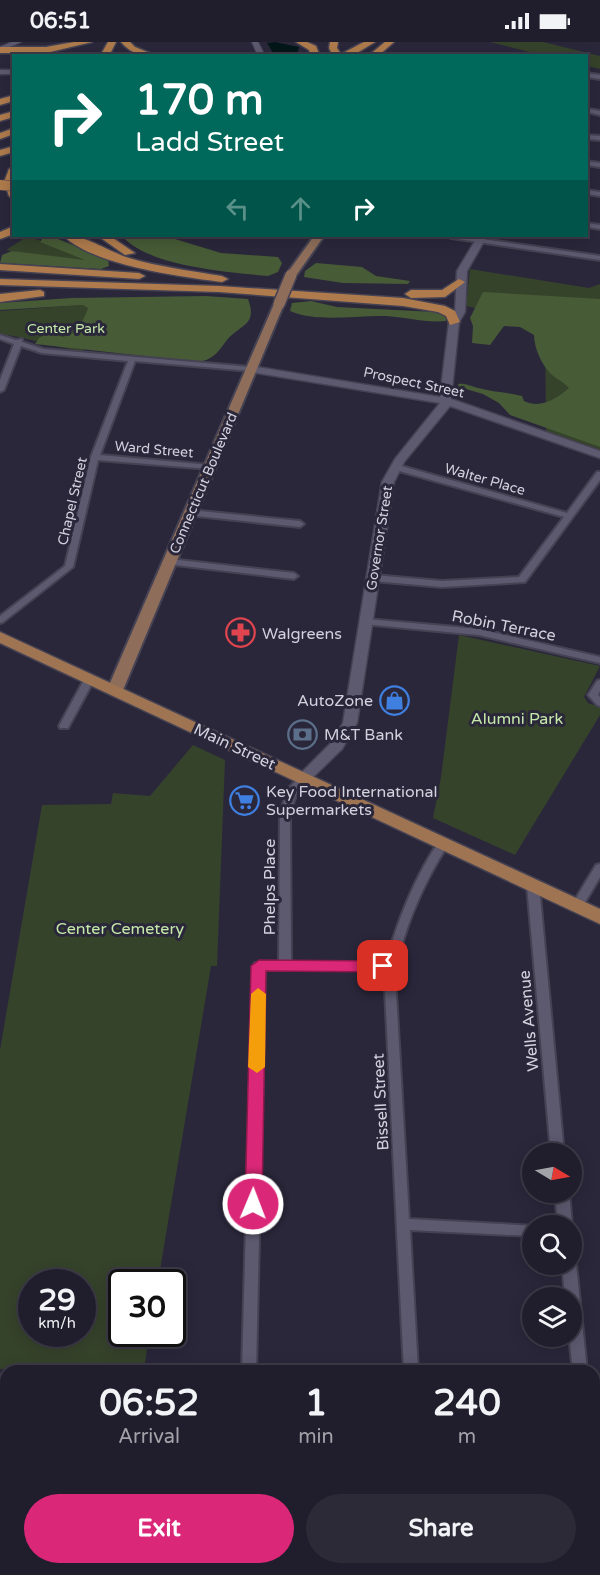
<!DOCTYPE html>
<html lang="en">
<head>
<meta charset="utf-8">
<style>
	body { margin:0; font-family:"Varela Round",sans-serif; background:#2d2a38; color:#f1f3f6; height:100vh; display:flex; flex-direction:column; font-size:22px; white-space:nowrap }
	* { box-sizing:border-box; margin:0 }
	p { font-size:20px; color:#a2a2a9 }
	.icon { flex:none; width:33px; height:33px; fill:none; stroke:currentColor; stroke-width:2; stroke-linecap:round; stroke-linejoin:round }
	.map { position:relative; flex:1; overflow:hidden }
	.drawer { position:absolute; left:0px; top:1323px; width:600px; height:210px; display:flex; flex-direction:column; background:#201d2c; border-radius:18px 18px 0 0; box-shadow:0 3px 15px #0003,0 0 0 2px #3d3b48 }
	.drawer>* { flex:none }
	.top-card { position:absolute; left:12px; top:12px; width:576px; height:183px; border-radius:0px; box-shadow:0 3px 15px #0003,0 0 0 2px #3d3b48; background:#00695c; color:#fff; overflow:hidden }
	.needle { width:39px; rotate:100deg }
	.fabs { position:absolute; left:522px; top:1101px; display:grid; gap:12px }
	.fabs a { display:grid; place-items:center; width:60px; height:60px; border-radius:50%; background:#201d2c; box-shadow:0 3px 15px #0003,0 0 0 2px #3d3b48; font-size:30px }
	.speed { position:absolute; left:18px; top:1227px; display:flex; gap:12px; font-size:30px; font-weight:700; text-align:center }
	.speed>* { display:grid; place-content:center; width:78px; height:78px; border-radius:50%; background:#201d2c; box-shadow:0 3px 15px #0003,0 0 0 2px #3d3b48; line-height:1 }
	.speed small { font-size:15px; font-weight:400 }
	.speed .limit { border:3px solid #111; border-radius:9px; background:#fff; color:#111 }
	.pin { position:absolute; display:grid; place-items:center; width:51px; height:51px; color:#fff; margin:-26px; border-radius:12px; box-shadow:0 3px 9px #0006 }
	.me { position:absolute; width:66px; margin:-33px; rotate:1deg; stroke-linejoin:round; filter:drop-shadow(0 0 4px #0008) }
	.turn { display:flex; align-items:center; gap:21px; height:126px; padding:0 24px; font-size:27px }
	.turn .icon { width:78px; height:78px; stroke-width:2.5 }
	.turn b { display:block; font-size:42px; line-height:51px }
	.lanes { display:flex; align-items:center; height:57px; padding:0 24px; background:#0003; justify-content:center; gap:30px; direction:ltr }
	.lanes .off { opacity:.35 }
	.eta { display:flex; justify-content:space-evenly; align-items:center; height:102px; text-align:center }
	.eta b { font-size:36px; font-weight:700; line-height:42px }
	.cta { display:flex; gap:12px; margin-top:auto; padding:12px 24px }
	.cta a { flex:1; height:69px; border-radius:36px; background:#db2777; color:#fff; font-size:24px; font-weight:700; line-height:69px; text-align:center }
	.cta a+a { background:#2d2a38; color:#f1f3f6 }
	.status { display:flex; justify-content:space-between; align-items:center; height:42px; padding:0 30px; background:#201d2c; direction:ltr }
	.status svg { height:16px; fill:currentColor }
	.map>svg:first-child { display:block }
	.green { fill:#36432b; fill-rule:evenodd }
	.forest { fill:#475b36 }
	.water { fill:#041718 }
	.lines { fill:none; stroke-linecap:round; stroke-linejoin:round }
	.minor-casing { stroke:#454253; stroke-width:4 }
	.tertiary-casing { stroke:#454253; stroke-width:2 }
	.secondary-casing { stroke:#454253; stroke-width:3 }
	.primary-casing { stroke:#454253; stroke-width:4 }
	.trunk-casing { stroke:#454253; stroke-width:3 }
	.motorway-casing { stroke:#454253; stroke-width:3 }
	.minor { fill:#5d5a70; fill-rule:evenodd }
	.tertiary { fill:#5d5a70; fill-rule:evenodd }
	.secondary { fill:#5d5a70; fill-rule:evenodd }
	.primary { fill:#8e6e5a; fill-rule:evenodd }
	.trunk { fill:#9e7453; fill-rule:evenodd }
	.motorway { fill:#af7b4c; fill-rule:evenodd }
	.primary-bridge-casing { stroke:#454253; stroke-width:14; stroke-linecap:butt }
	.motorway-bridge-casing { stroke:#454253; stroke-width:11; stroke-linecap:butt }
	.primary-bridge { stroke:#8e6e5a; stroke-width:11 }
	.motorway-bridge { stroke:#af7b4c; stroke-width:10 }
	.route { fill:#db2777; stroke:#8e194d; stroke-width:1.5 }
	.slow { fill:#f59e0b }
	.labels { text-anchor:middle; stroke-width:6; stroke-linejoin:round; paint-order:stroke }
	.far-park-label { font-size:14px; fill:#c5e9a8; stroke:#2a273b }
	.far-street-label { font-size:14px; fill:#d2d1de; stroke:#2a273b }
	.street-label { font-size:16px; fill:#d2d1de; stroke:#2a273b }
	.poi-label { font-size:16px; fill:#d2d1de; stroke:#2a273b; text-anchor:start }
	.park-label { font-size:16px; fill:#c5e9a8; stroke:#2a273b }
</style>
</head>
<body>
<div class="status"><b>06:51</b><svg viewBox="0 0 49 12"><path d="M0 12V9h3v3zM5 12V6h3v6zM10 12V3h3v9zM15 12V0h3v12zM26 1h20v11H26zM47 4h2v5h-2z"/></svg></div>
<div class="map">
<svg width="600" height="1533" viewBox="0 0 600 1533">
	<rect width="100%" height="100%" fill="#2a273b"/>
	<g class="green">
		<polygon points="490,0 543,0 600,14 600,27 587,24 586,14 541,13"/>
		<polygon points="28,194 84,216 85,218 58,217 6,208"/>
		<polygon points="470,227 589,246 600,242 600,409 546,390 545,281 466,264"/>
		<path d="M95,262L83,309C54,306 29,295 0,292V269Z"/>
		<polygon points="459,593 600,624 584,655 588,661 600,665 600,673 515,813 433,776 441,735"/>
		<path d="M193,703L225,718L217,924H211L158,1240H122V1292H149L144,1329L0,1327V1008L42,763L111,762L113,751L150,754ZM82,1240V1292H32V1240Z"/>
	</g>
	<g class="forest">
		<path d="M122,194H165L221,211L278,215L282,221L278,230L268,234C229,230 149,225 122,194Z"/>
		<polygon points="53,195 108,217 109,224 101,227 0,221 2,213 12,209 85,218 40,200 42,197"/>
		<polygon points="316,221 362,225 376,234 410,239 408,242 343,241 304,235 305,229"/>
		<path d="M483,250L600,257V405L510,373L499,361L483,352L459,345L458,342C465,341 470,344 478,346C492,350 507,350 522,354L524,359C541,367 556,357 569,346C563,339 557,338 551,332C541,322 534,305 534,293L520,285L504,284L490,303L472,301L473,284L470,276Z"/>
		<path d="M206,254L248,257C258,284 240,282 227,298C219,308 215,317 199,320L35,302L39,296L51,289L62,295C75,293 84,279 88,266L83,263L0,268V261L71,256Z"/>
		<path d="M311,259L337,265L435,270L446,275V279C426,281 405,275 385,274C356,273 317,281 290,269L292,261Z"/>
		<polygon points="0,1421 6,1421 6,1527 568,1527 566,1533 0,1533"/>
	</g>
	<polygon class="water" points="275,0 299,5 297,13 270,13 272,9 267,1"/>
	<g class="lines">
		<defs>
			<g id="minor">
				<polygon points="586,31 600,33 600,37 586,35"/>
				<polygon points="589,67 600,69 600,73 587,70 587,68"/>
				<polygon points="586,93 600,94 600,98 586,97"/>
				<polygon points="586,119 600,121 600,125 586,123"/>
				<polygon points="586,148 600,150 600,154 586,152"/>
				<polygon points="586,181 600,183 600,187 586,185"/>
				<polygon points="448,194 461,194 600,214 600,218 451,196"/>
				<polygon points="0,293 16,298 22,297 22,300 43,307 251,325 255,327 251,329 135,319 100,413 210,423 214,425 210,427 98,418 73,525 3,580 0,581 0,574 65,524 91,415 128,319 42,311 21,304 4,348 0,350 0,338 14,302 0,297"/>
				<polygon points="392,423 398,423 567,471 597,430 600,430 600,438 525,540 442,545 373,539 369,536 373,533 442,539 519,535 564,475 392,427"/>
				<polygon points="190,468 300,479 304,482 300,485 187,473 186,471"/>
				<polygon points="170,517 294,531 298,534 294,537 167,522 166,520"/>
				<polygon points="366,577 479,587 600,615 600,621 479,593 363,582 361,580 363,578"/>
				<polygon points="90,633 95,636 69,684 68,686 60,686 59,684 85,636"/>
				<polygon points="600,638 600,649 598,653 600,655 600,664 597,663 588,653 597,639"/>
				<path d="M304,733L309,736L297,750L290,771L291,920H386C398,878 415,834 440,798L444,797L449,801C424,840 403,887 395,933L409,1177L536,1184H532V1194L410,1188L418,1329H404L384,928H265L256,1329H242L253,924L255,921L279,920L280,771L288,747L300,734Z"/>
				<polygon points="600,822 600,835 581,867 573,867 571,864 573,861 596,823"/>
				<polygon points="533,839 537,840 539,843 564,1112 551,1112 527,843 529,840"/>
				<polygon points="555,1150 569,1150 572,1184 558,1184"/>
				<polygon points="572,1217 576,1222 587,1329 573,1329 569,1294 572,1294 572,1256 565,1256 562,1222 572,1222"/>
			</g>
			<g id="tertiary">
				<polygon points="12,0 21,0 0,9 0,5"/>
				<polygon points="252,0 258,0 265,14 258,14"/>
				<rect x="0" y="1332" width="6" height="18"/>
				<polygon points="594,1382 600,1383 600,1401 594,1400"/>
			</g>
			<g id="secondary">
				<rect x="0" y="28" width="14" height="4"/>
				<polygon points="478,194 487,194 467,229 465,270 459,280 451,357 600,409 600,416 450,364 404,420 394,440 357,681 342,707 309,739 299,739 297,736 299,733 331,701 343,681 382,440 395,417 440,361 251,330 246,327 251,324 440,355 449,280 455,270 457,229"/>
			</g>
			<g id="primary">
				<polygon points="314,194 324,194 295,235 287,235 286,233"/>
				<polygon points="279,259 284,262 123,648 120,651 110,651 107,648 274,262"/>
			</g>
			<polygon id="trunk" points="0,590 600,867 600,882 0,601"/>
			<g id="motorway">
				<polygon points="74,0 92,0 46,11 0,11 0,5 46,5"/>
				<polygon points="108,0 116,0 109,14 100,14"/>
				<path d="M121,0H130L135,5L157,14C142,14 131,12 121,0Z"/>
				<polygon points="296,0 307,0 316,4 320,14 311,14 309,8"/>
				<polygon points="330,0 338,0 337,6 341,12 364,0 375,0 352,14 333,14 329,6"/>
				<polygon points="385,0 394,0 378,14 368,14"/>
				<polygon points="14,53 14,59 0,63 0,57"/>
				<polygon points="14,69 14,75 0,79 0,73"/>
				<polygon points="14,86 14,92 0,97 0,91"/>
				<polygon points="14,104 14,110 0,114 0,108"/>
				<polygon points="14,124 14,157 9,154 4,140 9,127"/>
				<polygon points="14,184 14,192 0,197 0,190"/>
				<path d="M64,194C84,192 109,210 129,216C160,225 191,229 222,234L228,237L222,240C182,235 92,223 64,194Z"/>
				<polygon points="98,194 110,194 135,211 125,213"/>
				<polygon points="0,222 139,231 145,234 139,237 0,228"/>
				<polygon points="0,237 219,244 403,256 445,264 455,269 460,280 450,283 446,274 438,270 403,264 219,250 0,243"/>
				<polygon points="459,237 465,240 445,255 411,256 405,252 411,248 442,248"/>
				<polygon points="40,248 44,250 44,254 0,260 0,252"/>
			</g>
		</defs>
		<use href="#minor" class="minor-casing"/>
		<use href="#tertiary" class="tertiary-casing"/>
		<use href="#secondary" class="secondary-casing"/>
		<use href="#primary" class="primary-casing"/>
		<use href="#trunk" class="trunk-casing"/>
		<use href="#motorway" class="motorway-casing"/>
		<use href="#minor" class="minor"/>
		<use href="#tertiary" class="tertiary"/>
		<use href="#secondary" class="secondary"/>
		<use href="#primary" class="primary"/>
		<use href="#trunk" class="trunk"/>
		<use href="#motorway" class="motorway"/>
		<defs>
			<polyline id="primary-bridge" points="279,262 291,233"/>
			<polyline id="motorway-bridge" points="0,143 14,144"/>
		</defs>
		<use href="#primary-bridge" class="primary-bridge-casing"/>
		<use href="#motorway-bridge" class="motorway-bridge-casing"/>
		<use href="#primary-bridge" class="primary-bridge"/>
		<use href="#motorway-bridge" class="motorway-bridge"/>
	</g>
	<polygon class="route" points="259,918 383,919 391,924 383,930 266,929 262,1162 259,1167 253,1170 247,1167 245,1162 251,924"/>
	<polygon class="slow" points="258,946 266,952 265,1025 257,1031 248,1025 251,952"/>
	<defs>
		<symbol id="pharmacy-ring" viewBox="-11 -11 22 22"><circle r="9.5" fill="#2a273b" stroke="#e0444e" stroke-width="1.5"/><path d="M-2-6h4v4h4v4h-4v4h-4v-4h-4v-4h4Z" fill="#e0444e"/></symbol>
		<symbol id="shop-ring" viewBox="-11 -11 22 22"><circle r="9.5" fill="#2a273b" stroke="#3f7fe0" stroke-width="1.5"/><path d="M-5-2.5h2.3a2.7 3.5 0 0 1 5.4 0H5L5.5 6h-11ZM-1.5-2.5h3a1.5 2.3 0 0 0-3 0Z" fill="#3f7fe0"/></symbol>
		<symbol id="bank-ring" viewBox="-11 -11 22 22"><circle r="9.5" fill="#2a273b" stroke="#5c6f8a" stroke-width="1.5"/><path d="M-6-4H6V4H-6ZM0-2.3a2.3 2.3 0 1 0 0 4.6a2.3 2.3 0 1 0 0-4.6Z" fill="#5c6f8a"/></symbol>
		<symbol id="supermarket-ring" viewBox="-11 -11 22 22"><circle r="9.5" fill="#2a273b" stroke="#3f7fe0" stroke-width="1.5"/><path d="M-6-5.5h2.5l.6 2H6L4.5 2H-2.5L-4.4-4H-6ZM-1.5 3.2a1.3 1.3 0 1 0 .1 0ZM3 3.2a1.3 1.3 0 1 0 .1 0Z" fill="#3f7fe0"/></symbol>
	</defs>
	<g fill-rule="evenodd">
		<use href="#pharmacy-ring" x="224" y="574" width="33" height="33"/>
		<use href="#shop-ring" x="378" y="642" width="33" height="33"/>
		<use href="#bank-ring" x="286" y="676" width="33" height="33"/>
		<use href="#supermarket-ring" x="228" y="742" width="33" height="33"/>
	</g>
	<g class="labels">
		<g class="far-park-label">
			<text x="66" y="291">Center Park</text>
		</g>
		<g class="far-street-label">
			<text transform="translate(414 340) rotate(12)" y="5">Prospect Street</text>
			<text transform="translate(154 407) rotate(5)" y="5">Ward Street</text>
			<text transform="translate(485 437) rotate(16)" y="5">Walter Place</text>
			<text transform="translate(203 441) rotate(-67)" y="5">Connecticut Boulevard</text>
			<text transform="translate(72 459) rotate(-77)" y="5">Chapel Street</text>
			<text transform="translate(379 496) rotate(-81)" y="5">Governor Street</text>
		</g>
		<g class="street-label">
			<text transform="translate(504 583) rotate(11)" y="6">Robin Terrace</text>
			<text transform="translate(235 704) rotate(25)" y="6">Main Street</text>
			<text transform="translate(269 845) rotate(-90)" y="6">Phelps Place</text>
			<text transform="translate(528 979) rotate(-95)" y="6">Wells Avenue</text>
			<text transform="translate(380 1060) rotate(-93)" y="6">Bissell Street</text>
		</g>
		<g class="poi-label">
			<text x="262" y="597">Walgreens</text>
			<text x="373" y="664" text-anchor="end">AutoZone</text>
			<text x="324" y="698">M&amp;T Bank</text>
			<text x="266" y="755">Key Food International<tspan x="266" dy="18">Supermarkets</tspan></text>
		</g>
		<g class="park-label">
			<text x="517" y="682">Alumni Park</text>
			<text x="120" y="892">Center Cemetery</text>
		</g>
	</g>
</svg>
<div class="fabs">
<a><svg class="needle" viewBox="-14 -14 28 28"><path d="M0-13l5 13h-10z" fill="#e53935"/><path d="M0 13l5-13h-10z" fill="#a2a2a9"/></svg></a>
<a><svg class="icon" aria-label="search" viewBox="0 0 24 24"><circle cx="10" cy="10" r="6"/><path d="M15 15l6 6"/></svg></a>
<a><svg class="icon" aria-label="layers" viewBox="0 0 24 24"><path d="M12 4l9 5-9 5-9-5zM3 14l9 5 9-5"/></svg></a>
</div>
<div class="speed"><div>29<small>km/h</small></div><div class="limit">30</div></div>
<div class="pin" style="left:383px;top:924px;background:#d93025"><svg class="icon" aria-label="arrive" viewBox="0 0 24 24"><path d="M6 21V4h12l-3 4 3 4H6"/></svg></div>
<svg class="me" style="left:253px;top:1162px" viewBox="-20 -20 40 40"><circle r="17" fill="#db2777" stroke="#fff" stroke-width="3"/><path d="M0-11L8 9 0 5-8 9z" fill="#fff"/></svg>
<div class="top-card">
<div class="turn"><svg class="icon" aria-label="right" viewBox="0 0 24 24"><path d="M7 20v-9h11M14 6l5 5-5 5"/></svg><div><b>170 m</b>Ladd Street</div></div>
<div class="lanes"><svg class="icon off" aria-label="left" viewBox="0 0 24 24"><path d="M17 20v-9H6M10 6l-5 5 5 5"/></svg><svg class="icon off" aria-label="ahead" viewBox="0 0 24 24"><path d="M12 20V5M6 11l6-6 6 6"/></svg><svg class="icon" aria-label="right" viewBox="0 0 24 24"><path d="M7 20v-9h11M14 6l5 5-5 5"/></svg></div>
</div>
<section class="drawer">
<div class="eta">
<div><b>06:52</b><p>Arrival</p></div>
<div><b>1</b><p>min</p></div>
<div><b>240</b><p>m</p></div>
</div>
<div class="cta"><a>Exit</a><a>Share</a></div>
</section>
</div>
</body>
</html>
